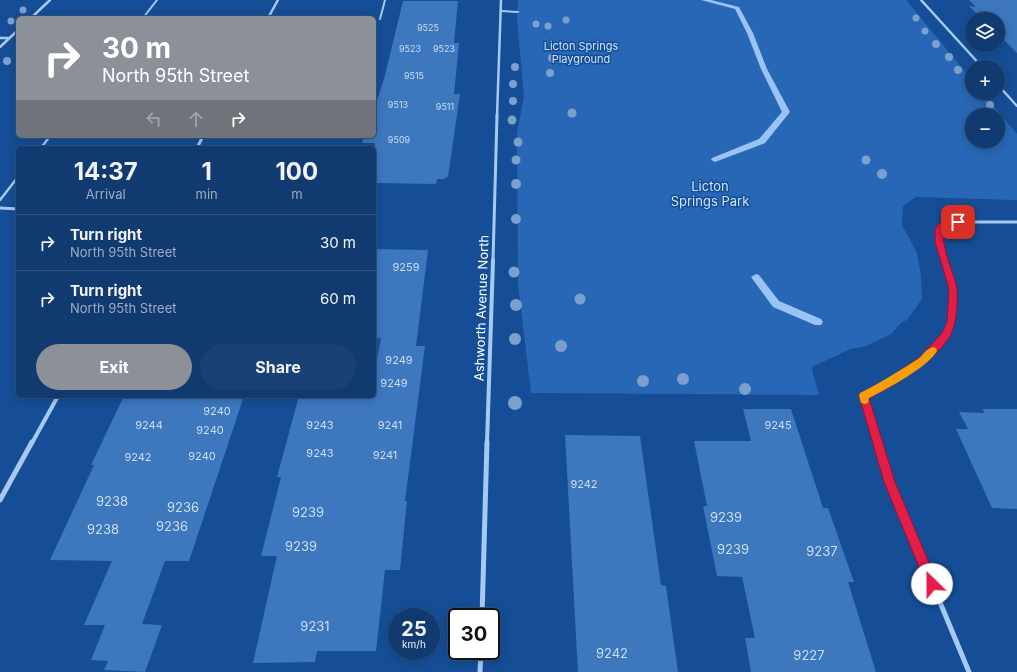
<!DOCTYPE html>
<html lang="en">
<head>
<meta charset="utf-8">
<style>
	body { margin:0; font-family:Inter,sans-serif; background:#194175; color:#f1f3f6; height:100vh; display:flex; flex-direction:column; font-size:15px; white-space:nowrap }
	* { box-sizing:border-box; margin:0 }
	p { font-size:13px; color:#9cadc3 }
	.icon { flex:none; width:22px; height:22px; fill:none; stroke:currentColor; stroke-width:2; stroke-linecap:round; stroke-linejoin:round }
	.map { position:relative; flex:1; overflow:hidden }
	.side { position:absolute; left:16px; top:146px; width:360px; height:252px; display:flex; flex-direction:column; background:#103a70; border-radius:6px; box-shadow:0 2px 10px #0003,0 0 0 1px #305483 }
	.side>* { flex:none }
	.guide { position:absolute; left:16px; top:16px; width:360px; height:122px; border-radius:6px; box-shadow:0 2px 10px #0003,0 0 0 1px #305483; background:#8c9099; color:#fff; overflow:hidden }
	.tools { position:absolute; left:965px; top:12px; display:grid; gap:8px }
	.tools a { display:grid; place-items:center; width:40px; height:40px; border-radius:50%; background:#103a70; box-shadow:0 2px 10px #0003,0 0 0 1px #305483; font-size:20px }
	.speed { position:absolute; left:388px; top:608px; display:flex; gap:8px; font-size:20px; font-weight:700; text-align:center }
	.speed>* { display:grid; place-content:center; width:52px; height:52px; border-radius:50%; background:#103a70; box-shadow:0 2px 10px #0003,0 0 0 1px #305483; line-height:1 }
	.speed small { font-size:10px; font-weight:400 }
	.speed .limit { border:2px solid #111; border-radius:6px; background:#fff; color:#111 }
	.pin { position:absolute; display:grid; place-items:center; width:34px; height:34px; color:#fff; margin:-17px; border-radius:8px; box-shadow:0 2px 6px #0006 }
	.me { position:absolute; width:44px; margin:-22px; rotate:337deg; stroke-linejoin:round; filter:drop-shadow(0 0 3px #0008) }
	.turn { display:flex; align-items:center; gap:14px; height:84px; padding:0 20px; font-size:18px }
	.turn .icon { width:52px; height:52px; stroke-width:2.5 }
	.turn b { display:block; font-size:28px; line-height:34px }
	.lanes { display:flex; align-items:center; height:38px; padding:0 20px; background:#0003; justify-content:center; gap:20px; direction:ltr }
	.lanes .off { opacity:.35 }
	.eta { display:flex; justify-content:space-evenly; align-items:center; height:68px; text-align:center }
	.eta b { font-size:24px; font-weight:700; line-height:28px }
	.primary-button { display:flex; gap:8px; margin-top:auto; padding:8px 20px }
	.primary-button a { flex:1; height:46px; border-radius:24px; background:#8c9099; color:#fff; font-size:16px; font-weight:700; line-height:46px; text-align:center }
	.primary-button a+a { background:#194175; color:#f1f3f6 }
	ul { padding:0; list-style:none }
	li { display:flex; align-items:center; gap:12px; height:56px; padding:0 20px; border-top:1px solid #305483 }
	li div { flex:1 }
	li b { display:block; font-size:15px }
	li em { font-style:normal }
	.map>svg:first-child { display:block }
	.green { fill:#2867b5; fill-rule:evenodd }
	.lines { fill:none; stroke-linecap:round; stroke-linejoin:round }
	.stream { fill:#99c3f4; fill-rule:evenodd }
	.building { fill:#3d77be }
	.service-far1 { stroke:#a6c9f2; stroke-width:2 }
	.service { stroke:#a6c9f2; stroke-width:2.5 }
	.minor-far3 { stroke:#a6c9f2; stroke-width:2.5 }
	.minor-far2 { stroke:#a6c9f2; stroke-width:3 }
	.minor-far1 { stroke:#a6c9f2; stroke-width:4 }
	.minor { stroke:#a6c9f2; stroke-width:5 }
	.tree { fill:#7ba0ce }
	.route { fill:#e11d48; stroke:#92132f }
	.slow { fill:#f59e0b }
	.labels { text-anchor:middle; stroke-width:3; stroke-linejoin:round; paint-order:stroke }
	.far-number-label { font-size:9px; fill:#ceddef }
	.far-park-label { font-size:11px; fill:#cee3fc; stroke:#154e96 }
	.number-label { font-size:11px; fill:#ceddef }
	.park-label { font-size:13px; fill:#cee3fc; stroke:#154e96 }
	.street-label { font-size:13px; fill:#fff; stroke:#154e96 }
	.near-number-label { font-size:13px; fill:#ceddef }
</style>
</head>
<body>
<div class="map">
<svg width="1017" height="672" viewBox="0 0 1017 672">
	<rect width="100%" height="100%" fill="#154e96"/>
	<path class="green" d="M518,0H906L972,80V93H983L1017,134V200L916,197L903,206L902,225L917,253L921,276L922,299L907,320L902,322L891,334L866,346L851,349L812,367L813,374L819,395L531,393L518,284L517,133L524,96L517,20ZM972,115H998V141H972Z"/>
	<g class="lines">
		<g class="stream">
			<polygon points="701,0 711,0 739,7 753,33 767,69 790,112 765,143 715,162 711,160 712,158 759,139 782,112 761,69 747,33 735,9"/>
			<polygon points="756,274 759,275 779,301 821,319 823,322 821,325 815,325 773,307 751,277"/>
		</g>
	</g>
	<g class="building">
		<polygon points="969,0 1017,0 1017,53 998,34 998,19 982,19 969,6 976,7"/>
		<polygon points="403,1 458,1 454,43 459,43 454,94 460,94 448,177 445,177 445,179 437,179 436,184 374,183 375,143 362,143 364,136 374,136 374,109 384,79"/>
		<polygon points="374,249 428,250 416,346 425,346 405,501 407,501 400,570 385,570 376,651 317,651 315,662 253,663 277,556 261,556 281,477 277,477 299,396 374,396 374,374 381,338 374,338"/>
		<polygon points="124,396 244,396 189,561 165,561 142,624 162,625 145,672 104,670 108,661 91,660 105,625 84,625 112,561 50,560 94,465 91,465"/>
		<polygon points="743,409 791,409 823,508 828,508 854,582 848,582 876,672 751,672 745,638 755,638 742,577 717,576 703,506 707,506 694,441 751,441"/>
		<polygon points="982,409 1017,409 1017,509 992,508 956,429 968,429 959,412 985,413"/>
		<polygon points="565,435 640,436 661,585 666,586 678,672 578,672"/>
	</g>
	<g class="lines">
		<g class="service-far1">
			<polyline points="501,11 518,12"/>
			<polyline points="143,18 157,0"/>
			<polyline points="380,19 385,0"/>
		</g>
		<g class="service">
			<polyline points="41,148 50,136"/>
			<polyline points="0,200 18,177"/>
		</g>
		<g class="minor-far3">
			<polyline points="921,0 982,67"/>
			<polyline points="31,18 50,0"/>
			<polyline points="268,18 278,0"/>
			<polyline points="0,38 9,38"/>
			<polyline points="0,47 18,30"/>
			<polyline points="998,85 1017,106"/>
			<polyline points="497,116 501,0"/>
		</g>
		<g class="minor-far2">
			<polyline points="197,148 203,136"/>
			<polyline points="0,208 18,209"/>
			<polyline points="493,261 497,115"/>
			<polyline points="945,261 940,242 941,226 958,222 1017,222"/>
		</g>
		<g class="minor-far1">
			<polyline points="32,443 58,396"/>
			<polyline points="487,443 493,260"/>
			<path d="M878,443L864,396C923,364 973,336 945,260"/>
		</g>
		<g class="minor">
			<polyline points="878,442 890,482 969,672"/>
			<polyline points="0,500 32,442"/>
			<polyline points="482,617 487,442"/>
			<polyline points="480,672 481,651"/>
		</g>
	</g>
	<g class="tree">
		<circle cx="23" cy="10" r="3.5"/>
		<circle cx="916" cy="18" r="3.5"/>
		<circle cx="566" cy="20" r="3.5"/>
		<circle cx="11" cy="21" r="3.5"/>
		<circle cx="536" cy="24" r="3.5"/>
		<circle cx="548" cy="26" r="3.5"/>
		<circle cx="925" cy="31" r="3.5"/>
		<circle cx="936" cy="44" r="4"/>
		<circle cx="949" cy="57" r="4"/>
		<circle cx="552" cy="58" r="4"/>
		<circle cx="7" cy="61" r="4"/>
		<circle cx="515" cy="67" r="4"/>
		<circle cx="958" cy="70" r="4"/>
		<circle cx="550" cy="73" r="4"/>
		<circle cx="513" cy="84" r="4"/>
		<circle cx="513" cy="101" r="4"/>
		<circle cx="990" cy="105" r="4"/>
		<circle cx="572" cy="113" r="4.5"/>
		<circle cx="512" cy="120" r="4.5"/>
		<circle cx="518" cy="142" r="4.5"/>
		<circle cx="516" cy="160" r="4.5"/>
		<circle cx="866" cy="160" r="4.5"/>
		<circle cx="882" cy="174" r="5"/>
		<circle cx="516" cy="184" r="5"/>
		<circle cx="516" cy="219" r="5"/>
		<circle cx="514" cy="272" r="5.5"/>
		<circle cx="580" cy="299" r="5.5"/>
		<circle cx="516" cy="305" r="6"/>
		<circle cx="515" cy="339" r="6"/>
		<circle cx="561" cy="346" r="6"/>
		<circle cx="683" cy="379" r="6"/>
		<circle cx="643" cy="381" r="6"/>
		<circle cx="745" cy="389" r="6"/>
		<circle cx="515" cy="403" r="7"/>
	</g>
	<path class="route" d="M958,219L962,222L961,223L944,228C940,243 952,269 956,284C958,291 957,298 957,305C956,316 955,328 949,338C930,365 898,383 869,398L895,482L938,584L937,589L932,590L928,589L884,482L859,396L860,393L884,381L920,357L942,333L947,322L949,289L935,242V230L938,224Z"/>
	<path class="slow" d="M933,347L936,348L937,351C928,367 887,389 869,398L868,403L865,404L861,403L859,396L860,393C880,383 899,371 918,359C923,355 926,349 933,347Z"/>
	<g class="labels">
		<g class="far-number-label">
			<text x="428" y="31">9525</text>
			<text x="410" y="52">9523</text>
			<text x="444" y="52">9523</text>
			<text x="414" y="79">9515</text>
			<text x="398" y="108">9513</text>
			<text x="445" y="110">9511</text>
			<text x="399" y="143">9509</text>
		</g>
		<g class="far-park-label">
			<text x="581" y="50">Licton Springs<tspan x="581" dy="13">Playground</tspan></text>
		</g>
		<g class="number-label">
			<text x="406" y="271">9259</text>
			<text x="399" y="364">9249</text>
			<text x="394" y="387">9249</text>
			<text x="217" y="415">9240</text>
			<text x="149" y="429">9244</text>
			<text x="320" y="429">9243</text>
			<text x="390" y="429">9241</text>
			<text x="778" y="429">9245</text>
			<text x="210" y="434">9240</text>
			<text x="320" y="457">9243</text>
			<text x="385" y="459">9241</text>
			<text x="202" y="460">9240</text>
			<text x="138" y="461">9242</text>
			<text x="584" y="488">9242</text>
		</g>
		<g class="park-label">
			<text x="710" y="191">Licton<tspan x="710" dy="15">Springs Park</tspan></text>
		</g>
		<g class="street-label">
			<text transform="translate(481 308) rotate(-88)" y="5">Ashworth Avenue North</text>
		</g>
		<g class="near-number-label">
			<text x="112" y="506">9238</text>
			<text x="183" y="512">9236</text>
			<text x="308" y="517">9239</text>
			<text x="726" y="522">9239</text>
			<text x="172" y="531">9236</text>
			<text x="103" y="534">9238</text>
			<text x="301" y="551">9239</text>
			<text x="733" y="554">9239</text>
			<text x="822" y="556">9237</text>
			<text x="315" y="631">9231</text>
			<text x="612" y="658">9242</text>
			<text x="809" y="660">9227</text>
		</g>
	</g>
</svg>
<div class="tools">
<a><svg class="icon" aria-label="layers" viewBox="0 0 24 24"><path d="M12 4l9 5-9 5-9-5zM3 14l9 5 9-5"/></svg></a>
<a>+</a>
<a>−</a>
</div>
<div class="speed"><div>25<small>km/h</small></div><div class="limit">30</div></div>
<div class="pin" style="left:958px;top:222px;background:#d93025"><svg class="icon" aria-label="arrive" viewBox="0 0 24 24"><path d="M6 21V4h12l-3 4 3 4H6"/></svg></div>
<svg class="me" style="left:932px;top:584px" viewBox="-20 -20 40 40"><circle r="19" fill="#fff"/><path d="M0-13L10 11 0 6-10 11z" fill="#e11d48"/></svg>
<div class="guide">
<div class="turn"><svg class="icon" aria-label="right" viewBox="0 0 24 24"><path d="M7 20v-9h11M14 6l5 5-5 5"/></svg><div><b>30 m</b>North 95th Street</div></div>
<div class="lanes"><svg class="icon off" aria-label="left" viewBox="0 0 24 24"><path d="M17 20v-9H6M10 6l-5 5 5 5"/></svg><svg class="icon off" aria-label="ahead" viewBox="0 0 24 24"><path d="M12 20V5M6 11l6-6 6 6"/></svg><svg class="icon" aria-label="right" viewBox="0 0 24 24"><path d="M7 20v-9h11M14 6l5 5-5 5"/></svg></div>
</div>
<section class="side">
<div class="eta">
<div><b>14:37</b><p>Arrival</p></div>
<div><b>1</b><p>min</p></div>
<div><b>100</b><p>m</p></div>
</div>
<ul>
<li><svg class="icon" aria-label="right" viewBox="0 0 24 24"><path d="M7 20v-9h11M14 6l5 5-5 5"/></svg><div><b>Turn right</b><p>North 95th Street</p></div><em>30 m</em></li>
<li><svg class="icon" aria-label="right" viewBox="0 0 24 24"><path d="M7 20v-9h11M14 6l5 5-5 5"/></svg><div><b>Turn right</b><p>North 95th Street</p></div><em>60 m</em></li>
</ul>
<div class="primary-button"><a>Exit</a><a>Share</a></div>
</section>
</div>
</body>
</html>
